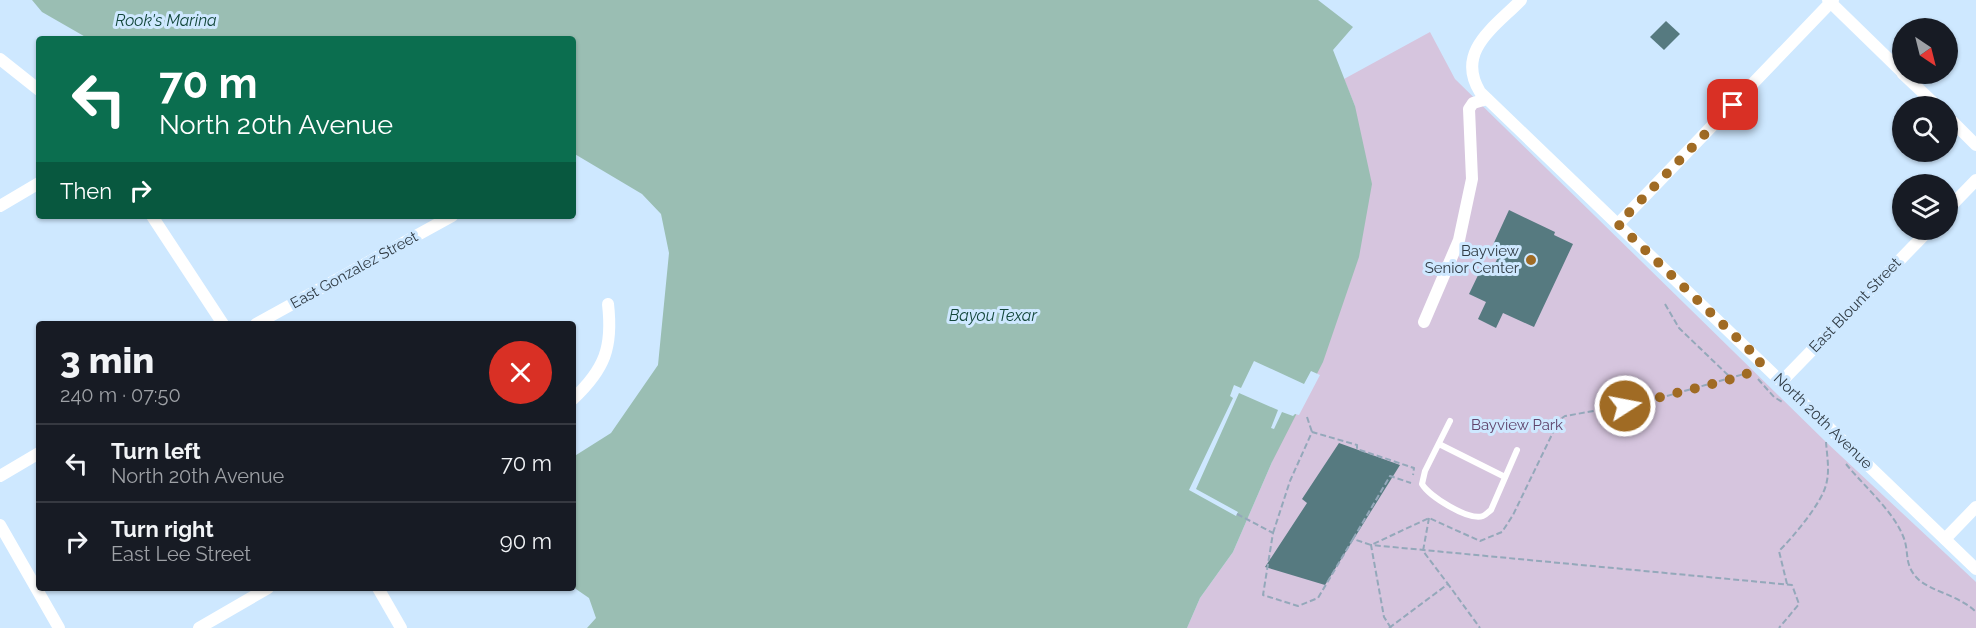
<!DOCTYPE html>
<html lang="en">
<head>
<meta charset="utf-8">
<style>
	body { margin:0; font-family:Raleway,sans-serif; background:#242831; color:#f1f3f6; height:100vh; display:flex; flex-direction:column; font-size:22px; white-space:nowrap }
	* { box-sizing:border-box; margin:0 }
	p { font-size:20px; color:#9ea1a6 }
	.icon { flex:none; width:33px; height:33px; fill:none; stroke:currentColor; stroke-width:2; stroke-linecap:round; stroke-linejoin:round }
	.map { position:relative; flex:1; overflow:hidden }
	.side { position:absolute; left:36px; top:321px; width:540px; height:270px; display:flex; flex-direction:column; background:#171b24; border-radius:6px; box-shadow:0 2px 4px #0004 }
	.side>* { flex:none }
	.guide { position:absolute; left:36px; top:36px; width:540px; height:183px; border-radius:6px; box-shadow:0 2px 4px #0004; background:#0b6e4f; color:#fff; overflow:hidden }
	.needle { width:39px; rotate:145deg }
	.fabs { position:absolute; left:1892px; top:18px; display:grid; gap:12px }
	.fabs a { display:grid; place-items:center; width:66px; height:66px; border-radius:50%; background:#171b24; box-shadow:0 2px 4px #0004; font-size:30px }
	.pin { position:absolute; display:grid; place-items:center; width:51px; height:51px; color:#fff; margin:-26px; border-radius:12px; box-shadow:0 3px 9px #0006 }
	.me { position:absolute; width:66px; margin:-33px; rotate:79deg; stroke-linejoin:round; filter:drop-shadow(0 0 4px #0008) }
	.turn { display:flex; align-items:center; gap:21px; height:126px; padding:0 24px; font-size:27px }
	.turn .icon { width:78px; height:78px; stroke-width:2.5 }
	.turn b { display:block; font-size:42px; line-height:51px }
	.then { display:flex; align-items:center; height:57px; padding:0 24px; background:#0003; gap:12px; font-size:22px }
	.round { display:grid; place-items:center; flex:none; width:63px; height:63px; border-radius:32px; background:#242831 }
	.overview { display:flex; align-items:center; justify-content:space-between; height:102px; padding:0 24px }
	h1 { font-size:36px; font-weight:800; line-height:45px }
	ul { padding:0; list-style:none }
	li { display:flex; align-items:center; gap:18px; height:78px; padding:0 24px; border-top:2px solid #363941 }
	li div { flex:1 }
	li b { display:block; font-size:22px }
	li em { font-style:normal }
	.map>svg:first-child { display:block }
	.green { fill:#d6c5de }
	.water { fill:#9abeb3 }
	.pier { fill:#cee8ff }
	.building { fill:#567a80 }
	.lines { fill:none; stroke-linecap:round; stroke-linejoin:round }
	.path { stroke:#94a8ba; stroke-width:2; stroke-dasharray:6 3; stroke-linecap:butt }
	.service { stroke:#fff; stroke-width:6 }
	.minor { stroke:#fff; stroke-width:12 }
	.route { stroke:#a06b24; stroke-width:10; stroke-dasharray:0 18 }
	.poi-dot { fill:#a06b24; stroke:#cee8ff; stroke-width:2 }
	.labels { text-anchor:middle; stroke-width:6; stroke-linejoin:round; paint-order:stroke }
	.poi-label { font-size:15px; fill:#303b44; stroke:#cee8ff; text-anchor:end }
	.street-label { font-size:15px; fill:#303b44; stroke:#cee8ff }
	.park-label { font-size:15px; fill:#60446c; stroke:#cee8ff }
	.water-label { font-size:16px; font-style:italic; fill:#12463a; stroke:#cee8ff }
</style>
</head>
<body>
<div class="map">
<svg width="1976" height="628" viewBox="0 0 1976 628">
	<rect width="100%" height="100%" fill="#cee8ff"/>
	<polygon class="green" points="1430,32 1455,79 1826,442 1976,582 1976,628 1187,628 1200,598 1233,552 1272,462 1355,106 1344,79"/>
	<polygon class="water" points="32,0 1318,0 1353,27 1333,50 1355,106 1372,184 1359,257 1323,362 1272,462 1233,552 1200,598 1187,628 587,628 596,618 589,598 573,587 573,457 611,433 658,365 669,253 661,214 642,194 573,153 573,39 89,39 42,12"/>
	<polygon class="pier" points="1254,361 1304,384 1311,371 1320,375 1299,415 1295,414 1293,416 1282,412 1274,429 1271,428 1278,410 1239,393 1196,489 1238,512 1236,516 1189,490 1233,398 1230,396 1234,385 1241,388"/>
	<g class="building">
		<polygon points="1666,21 1680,34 1664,50 1650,37"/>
		<polygon points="1509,210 1555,232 1554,235 1573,244 1534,327 1503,313 1496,328 1478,319 1486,302 1469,294 1481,269 1490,274 1501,251 1492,247"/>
		<polygon points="1339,443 1400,465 1325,585 1265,567 1307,503 1302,499"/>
	</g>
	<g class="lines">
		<g class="path">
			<polyline points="1665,304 1679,328 1732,379"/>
			<polyline points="1758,379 1774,397 1784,403"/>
			<polyline points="1307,417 1312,432"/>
			<path d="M1846,464C1863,485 1893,511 1903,536C1910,552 1903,563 1917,578C1929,591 1959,595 1976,612"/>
			<polyline points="1237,514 1273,533 1263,595 1298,606 1318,598 1353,539 1371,545 1429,518 1480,541 1502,532 1513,515 1559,420 1565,416 1646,402 1751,372"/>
			<polyline points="1429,518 1423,551 1448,584"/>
			<polyline points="1273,533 1290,481 1312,432 1357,445 1357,449 1414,468 1413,475"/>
			<polyline points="1353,539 1390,476 1411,483"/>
			<path d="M1787,584L1779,551C1793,537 1821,504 1826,485C1830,471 1827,456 1826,442"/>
			<polyline points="1389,628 1448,584 1480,628"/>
			<polyline points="1391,628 1384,617 1371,545 1792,585 1799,604 1779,628"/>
		</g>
		<g class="service">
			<path d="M1450,421L1425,471L1422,484C1429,496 1468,521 1483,516C1486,515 1488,512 1491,510L1517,450"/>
			<polyline points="1439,444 1505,477"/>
		</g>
		<g class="minor">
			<path d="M1521,0C1495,27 1455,51 1480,92L1976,569"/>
			<polyline points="1828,0 1902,72"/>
			<polyline points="0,59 39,90"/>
			<polyline points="1903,74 1937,106"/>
			<polyline points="1947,116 1976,145"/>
			<polyline points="0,206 39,183"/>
			<polyline points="1947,210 1976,180"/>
			<polyline points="152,216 223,324"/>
			<polyline points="1618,224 1833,0"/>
			<polyline points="1424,322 1459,240 1472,179 1469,109 1473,103 1487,99"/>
			<polyline points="256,324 452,216"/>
			<polyline points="1782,381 1929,230"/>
			<path d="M573,399C605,369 613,347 608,304"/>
			<polyline points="0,476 39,453"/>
			<polyline points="0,525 59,628"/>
			<polyline points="1945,539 1976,507"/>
			<polyline points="378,588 401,628"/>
			<polyline points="199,628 268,588"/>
		</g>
	</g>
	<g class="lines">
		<polyline class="route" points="1625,406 1732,379 1752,372 1761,361 1618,224 1733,105"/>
	</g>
	<circle class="poi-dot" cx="1531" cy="260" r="6"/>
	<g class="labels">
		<g class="poi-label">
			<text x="1519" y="256">Bayview<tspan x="1519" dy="17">Senior Center</tspan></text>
		</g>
		<g class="street-label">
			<text transform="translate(354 270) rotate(-29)" y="5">East Gonzalez Street</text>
			<text transform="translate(1855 305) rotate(-46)" y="5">East Blount Street</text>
			<text transform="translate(1823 421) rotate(44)" y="5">North 20th Avenue</text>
		</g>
		<g class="park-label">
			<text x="1517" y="430">Bayview Park</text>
		</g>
		<g class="water-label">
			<text x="166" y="26">Rook's Marina</text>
			<text x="993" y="321">Bayou Texar</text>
		</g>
	</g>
</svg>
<div class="fabs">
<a><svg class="needle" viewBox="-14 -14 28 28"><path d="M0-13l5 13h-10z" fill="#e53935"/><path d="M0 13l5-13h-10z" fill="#9ea1a6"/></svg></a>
<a><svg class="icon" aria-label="search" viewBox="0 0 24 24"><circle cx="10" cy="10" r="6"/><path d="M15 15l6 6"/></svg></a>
<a><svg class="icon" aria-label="layers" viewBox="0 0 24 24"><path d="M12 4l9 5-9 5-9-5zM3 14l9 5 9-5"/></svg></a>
</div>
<div class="pin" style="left:1733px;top:105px;background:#d93025"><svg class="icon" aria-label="arrive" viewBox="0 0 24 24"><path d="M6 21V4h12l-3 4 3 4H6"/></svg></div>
<svg class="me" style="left:1625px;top:406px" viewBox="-20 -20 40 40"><circle r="17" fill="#a06b24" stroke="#fff" stroke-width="3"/><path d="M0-11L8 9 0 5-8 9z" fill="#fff"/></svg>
<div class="guide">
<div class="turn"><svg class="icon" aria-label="left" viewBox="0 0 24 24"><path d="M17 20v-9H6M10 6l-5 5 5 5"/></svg><div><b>70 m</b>North 20th Avenue</div></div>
<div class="then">Then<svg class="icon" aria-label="right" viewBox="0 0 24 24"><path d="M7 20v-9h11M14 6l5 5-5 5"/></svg></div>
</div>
<section class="side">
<div class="overview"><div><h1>3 min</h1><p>240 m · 07:50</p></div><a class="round" style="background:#d93025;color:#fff"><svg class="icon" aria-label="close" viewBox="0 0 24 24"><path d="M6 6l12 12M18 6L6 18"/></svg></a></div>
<ul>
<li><svg class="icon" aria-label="left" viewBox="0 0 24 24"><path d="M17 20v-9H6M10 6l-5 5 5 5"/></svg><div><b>Turn left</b><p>North 20th Avenue</p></div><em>70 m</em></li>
<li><svg class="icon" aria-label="right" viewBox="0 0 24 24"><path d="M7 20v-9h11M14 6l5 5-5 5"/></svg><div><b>Turn right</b><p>East Lee Street</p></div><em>90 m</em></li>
</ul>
</section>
</div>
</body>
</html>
